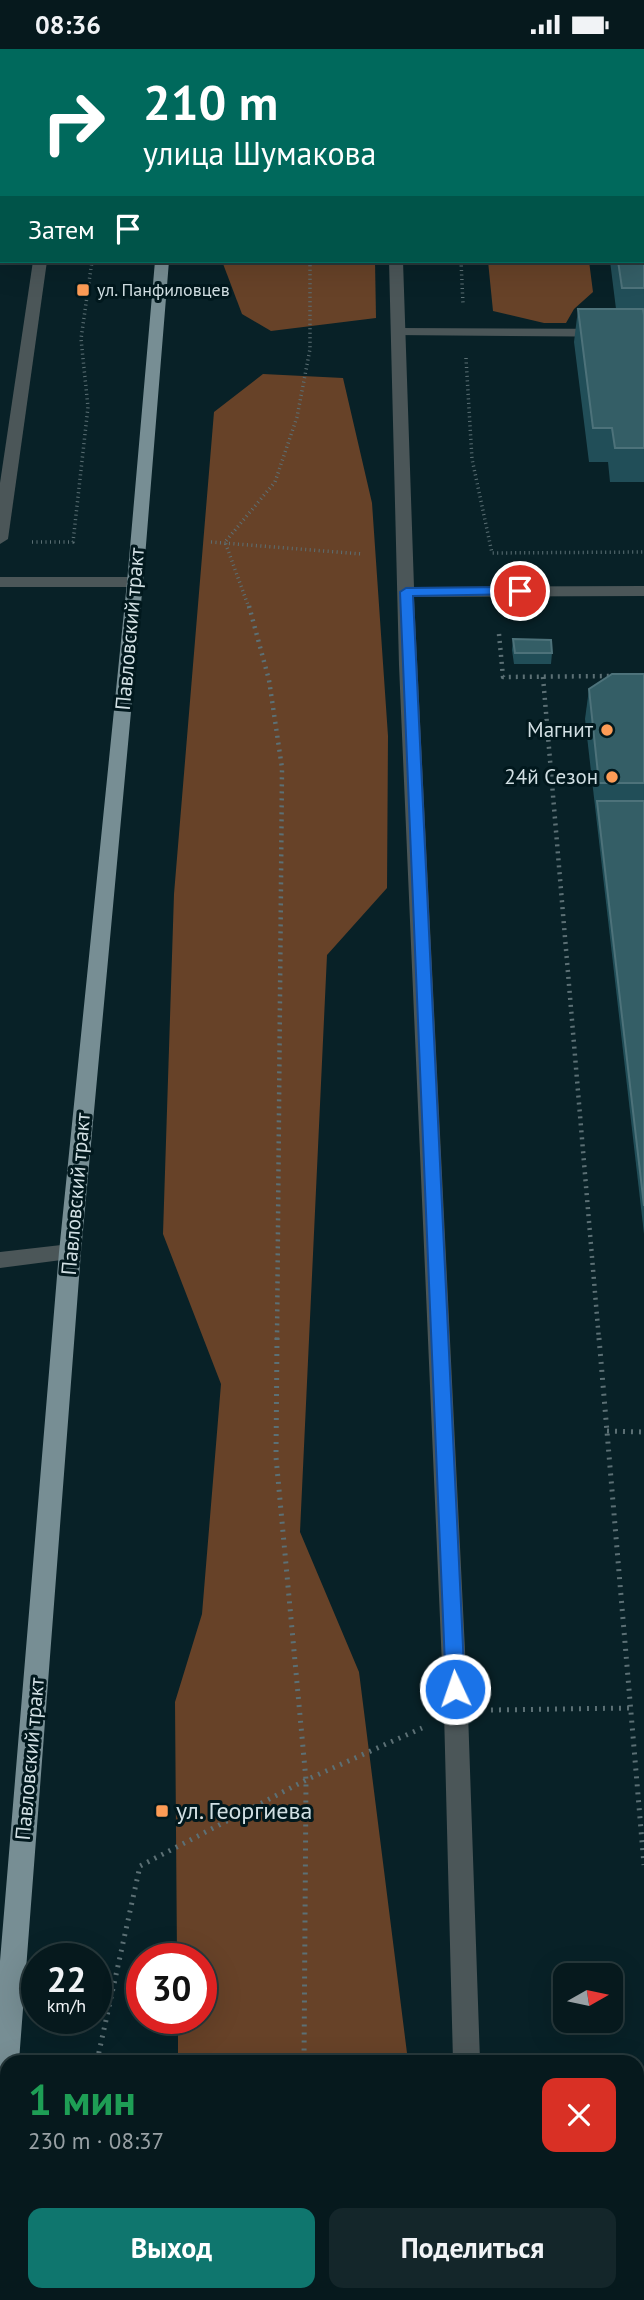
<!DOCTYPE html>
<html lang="ru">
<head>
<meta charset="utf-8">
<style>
	body { margin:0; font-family:"PT Sans",sans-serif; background:#14262a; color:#f1f3f6; height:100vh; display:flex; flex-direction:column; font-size:26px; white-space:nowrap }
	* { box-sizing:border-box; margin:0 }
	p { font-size:23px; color:#98a0a4 }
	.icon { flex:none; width:38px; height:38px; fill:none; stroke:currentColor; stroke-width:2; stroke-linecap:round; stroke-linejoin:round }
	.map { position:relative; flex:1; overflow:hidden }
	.drawer { position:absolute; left:0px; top:2006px; width:644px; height:247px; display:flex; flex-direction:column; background:#06191d; border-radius:21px 21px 0 0; box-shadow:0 7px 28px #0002,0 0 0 2px #27383b }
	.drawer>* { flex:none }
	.banner { position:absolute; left:0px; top:0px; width:644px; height:214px; box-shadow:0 7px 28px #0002,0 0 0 2px #27383b; background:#00695c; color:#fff; overflow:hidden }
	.needle { width:46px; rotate:81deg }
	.controls { position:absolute; left:553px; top:1914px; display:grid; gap:14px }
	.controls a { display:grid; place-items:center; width:70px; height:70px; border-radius:14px; background:#06191d; box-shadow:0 7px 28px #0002,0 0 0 2px #27383b; font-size:35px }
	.speed { position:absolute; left:21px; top:1894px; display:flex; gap:14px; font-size:35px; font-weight:700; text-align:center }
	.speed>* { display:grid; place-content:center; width:91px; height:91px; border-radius:50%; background:#06191d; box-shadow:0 7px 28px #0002,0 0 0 2px #27383b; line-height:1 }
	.speed small { font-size:18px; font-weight:400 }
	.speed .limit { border:10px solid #d22; background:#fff; color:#111 }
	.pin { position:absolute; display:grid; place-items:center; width:60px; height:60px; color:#fff; margin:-30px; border:4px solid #fff; border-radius:50%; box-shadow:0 2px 7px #0007 }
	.me { position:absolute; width:77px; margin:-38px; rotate:357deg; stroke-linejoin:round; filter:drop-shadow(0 0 5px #0008) }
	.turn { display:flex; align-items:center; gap:24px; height:147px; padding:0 28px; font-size:32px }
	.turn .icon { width:91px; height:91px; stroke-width:2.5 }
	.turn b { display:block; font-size:49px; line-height:60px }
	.then { display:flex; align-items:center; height:66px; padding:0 28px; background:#0003; gap:14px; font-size:26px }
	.round { display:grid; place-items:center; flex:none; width:74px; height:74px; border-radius:14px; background:#14262a }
	.overview { display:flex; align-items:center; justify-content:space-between; height:119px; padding:0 28px }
	h1 { font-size:42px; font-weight:600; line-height:52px; color:#1e9e55 }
	.action { display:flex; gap:14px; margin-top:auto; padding:14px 28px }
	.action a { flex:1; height:80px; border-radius:14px; background:#0f766e; color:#fff; font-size:28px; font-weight:600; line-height:80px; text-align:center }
	.action a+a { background:#14262a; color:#f1f3f6 }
	.status { display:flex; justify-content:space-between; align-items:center; height:49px; padding:0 35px; background:#06191d; direction:ltr }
	.status svg { height:19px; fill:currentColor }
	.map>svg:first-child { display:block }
	.forest { fill:#674228 }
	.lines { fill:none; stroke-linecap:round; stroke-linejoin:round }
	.path-far2 { stroke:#5c7075; stroke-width:3.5; stroke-dasharray:1 3.5; stroke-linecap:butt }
	.path-far1 { stroke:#5c7075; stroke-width:4.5; stroke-dasharray:2 5; stroke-linecap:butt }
	.path { stroke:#5c7075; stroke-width:5; stroke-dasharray:2 6; stroke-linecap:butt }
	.lane { fill:#4b5658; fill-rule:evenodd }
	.street { fill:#4b5658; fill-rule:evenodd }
	.primary { fill:#778e94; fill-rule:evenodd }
	.wall { fill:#214e58 }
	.building { fill:#345e66; stroke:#4d727a; stroke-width:2 }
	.route { fill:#1a73e8; stroke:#114b97; stroke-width:2 }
	.poi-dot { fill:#fd9c56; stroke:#01181d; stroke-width:2.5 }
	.labels { text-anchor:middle; stroke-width:6; stroke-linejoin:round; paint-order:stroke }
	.far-poi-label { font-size:18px; fill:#d1dfe3; stroke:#01181d; text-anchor:start }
	.street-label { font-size:21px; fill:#d1dfe3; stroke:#01181d }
	.poi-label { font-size:21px; fill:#d1dfe3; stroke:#01181d; text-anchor:end }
	.near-poi-label { font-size:24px; fill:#d1dfe3; stroke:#01181d; text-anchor:start }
</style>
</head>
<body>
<div class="status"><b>08:36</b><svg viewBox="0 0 49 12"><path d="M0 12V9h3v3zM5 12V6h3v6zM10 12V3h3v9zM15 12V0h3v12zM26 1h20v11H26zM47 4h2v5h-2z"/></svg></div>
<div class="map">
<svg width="644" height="2251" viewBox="0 0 644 2251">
	<rect width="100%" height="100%" fill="#082127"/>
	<g class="forest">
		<polygon points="222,212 375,212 376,269 271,282 242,265"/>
		<polygon points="488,212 589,212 593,243 574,260 566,274 544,274 493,262"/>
		<polygon points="263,325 343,329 372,454 388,687 387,839 327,906 300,1483 359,1623 408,2012 178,2012 178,1969 201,1969 201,1909 177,1909 175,1653 202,1565 221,1335 163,1185 174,845 214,363"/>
		<polygon points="172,2245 426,2245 426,2251 170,2251"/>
	</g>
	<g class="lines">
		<g class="path-far2">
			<polyline points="461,212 463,255"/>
			<polyline points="466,309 472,410 492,504 644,503"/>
			<polyline points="32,493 73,493 88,358 81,290 92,212"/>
			<polyline points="211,493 362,505"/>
			<polyline points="249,559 225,493 275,433 297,368 310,300 310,212"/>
		</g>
		<g class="path-far1">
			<polyline points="249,557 269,631 282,719 277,1291"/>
			<polyline points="499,585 503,628 615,627"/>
			<polyline points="543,628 599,1291"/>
		</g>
		<g class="path">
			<polyline points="277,1289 276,1408 306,1731 304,2012"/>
			<polyline points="599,1289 644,1816"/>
			<polyline points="607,1382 644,1383"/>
			<polyline points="491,1661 630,1659"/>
			<polyline points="97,2012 140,1817 306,1731 422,1679"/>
			<polyline points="71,2245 71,2251"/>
			<polyline points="312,2245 312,2251"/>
		</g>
		<g class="lane">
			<rect x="0" y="179" width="2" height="8"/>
			<polygon points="398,279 644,280 644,288 393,286 393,280"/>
			<polygon points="70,1195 77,1197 80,1203 77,1209 0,1219 0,1203"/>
		</g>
		<g class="street">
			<rect x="64" y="0" width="12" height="2"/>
			<rect x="385" y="0" width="12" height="2"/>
			<polygon points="33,212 47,212 8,490 0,495 0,434"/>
			<polygon points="389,212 403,212 414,538 644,537 644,547 414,548 468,1663 480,2012 453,2012 444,1663 399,616"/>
			<polygon points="0,528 135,528 143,533 135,538 0,538"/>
			<rect x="461" y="2245" width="30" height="6"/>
		</g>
		<g class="primary">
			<rect x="175" y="0" width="12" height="2"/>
			<polygon points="155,212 169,212 143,533 81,1203 19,2012 7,2012 7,2090 0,2093 0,1912 59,1203 127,533"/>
		</g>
	</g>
	<g class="wall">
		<polygon points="585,0 644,0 644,433 610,433 608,413 589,413 574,293 578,260 616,260 610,212 642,212 642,2 585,2"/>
		<polygon points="513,590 552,604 551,615 514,615 512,601"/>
		<polygon points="644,625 644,1185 585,670 589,640"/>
	</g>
	<g class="building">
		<rect x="255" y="0" width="13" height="2"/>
		<rect x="420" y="0" width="18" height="2"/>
		<polygon points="590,0 644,0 644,239 622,239 618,212 642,212 642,2 590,2"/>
		<polygon points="578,260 643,260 644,266 644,399 615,399 612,379 593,379"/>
		<polygon points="513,590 551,591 552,604 515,604"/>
		<polygon points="612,625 644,625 644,734 599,734 589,640"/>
		<polygon points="597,752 644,752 644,1157"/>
	</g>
	<polygon class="route" points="520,538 525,540 525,545 413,547 465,1640 462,1646 455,1649 449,1646 446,1640 400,543 406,539"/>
	<g class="poi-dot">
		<rect x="76" y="234" width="14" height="14" rx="3.5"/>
		<circle cx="607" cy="681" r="7"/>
		<circle cx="612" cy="728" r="7"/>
		<rect x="155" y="1755" width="14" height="14" rx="3.5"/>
	</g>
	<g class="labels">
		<g class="far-poi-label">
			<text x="97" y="247">ул. Панфиловцев</text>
		</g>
		<g class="street-label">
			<text transform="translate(130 580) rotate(-85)" y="7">Павловский тракт</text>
			<text transform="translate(76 1145) rotate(-85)" y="7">Павловский тракт</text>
			<text transform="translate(30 1710) rotate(-85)" y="7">Павловский тракт</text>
		</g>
		<g class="poi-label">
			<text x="593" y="688">Магнит</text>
			<text x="598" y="735">24й Сезон</text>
		</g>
		<g class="near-poi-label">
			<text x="176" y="1770">ул. Георгиева</text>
		</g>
	</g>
</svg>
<div class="controls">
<a><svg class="needle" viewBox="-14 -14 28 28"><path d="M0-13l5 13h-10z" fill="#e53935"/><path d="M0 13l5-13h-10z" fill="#98a0a4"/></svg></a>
</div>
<div class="speed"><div>22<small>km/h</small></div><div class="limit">30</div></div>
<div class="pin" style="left:520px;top:542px;background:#d93025"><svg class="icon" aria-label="arrive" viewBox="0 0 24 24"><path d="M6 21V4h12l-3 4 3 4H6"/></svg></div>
<svg class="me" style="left:455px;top:1640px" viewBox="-20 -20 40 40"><circle r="17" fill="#1a73e8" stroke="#fff" stroke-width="3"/><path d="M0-11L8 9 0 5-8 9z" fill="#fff"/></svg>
<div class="banner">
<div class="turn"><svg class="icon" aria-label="right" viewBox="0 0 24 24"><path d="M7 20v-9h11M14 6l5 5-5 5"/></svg><div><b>210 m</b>улица Шумакова</div></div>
<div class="then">Затем<svg class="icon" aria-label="arrive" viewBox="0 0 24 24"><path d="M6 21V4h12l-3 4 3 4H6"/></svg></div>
</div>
<section class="drawer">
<div class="overview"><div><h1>1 мин</h1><p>230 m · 08:37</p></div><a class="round" style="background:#d93025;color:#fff"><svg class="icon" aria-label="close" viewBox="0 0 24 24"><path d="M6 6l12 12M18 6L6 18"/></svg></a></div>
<div class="action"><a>Выход</a><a>Поделиться</a></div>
</section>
</div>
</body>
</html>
